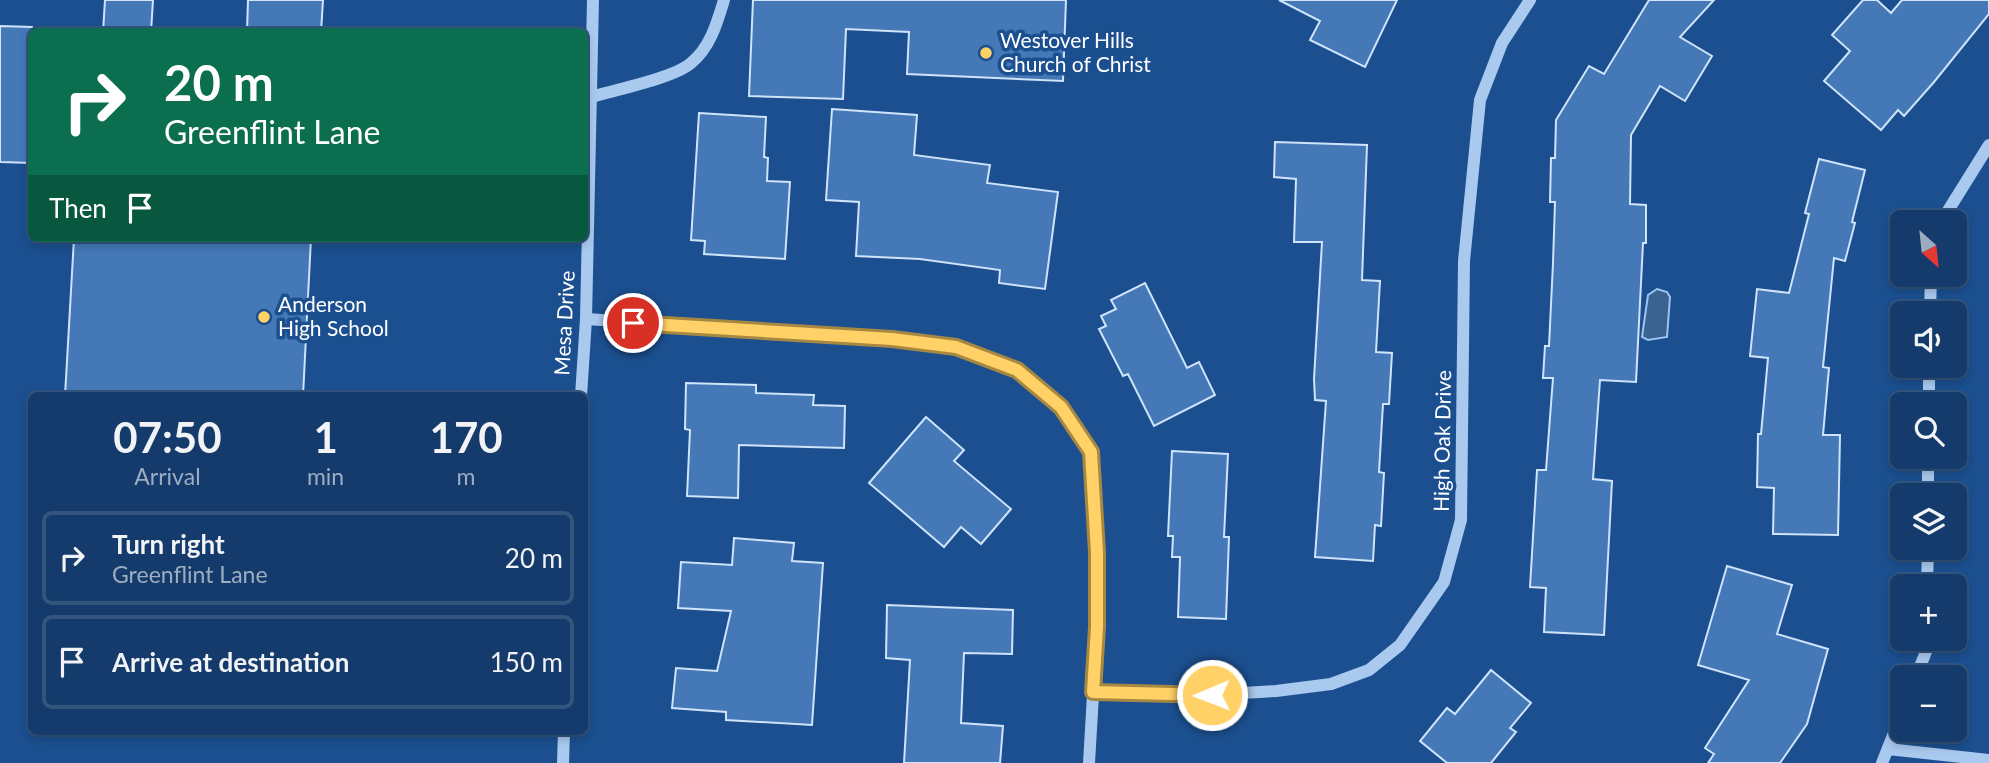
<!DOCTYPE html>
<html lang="en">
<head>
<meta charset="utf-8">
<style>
	body { margin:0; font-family:Lato,sans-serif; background:#214673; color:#f1f3f6; height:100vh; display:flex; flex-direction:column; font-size:26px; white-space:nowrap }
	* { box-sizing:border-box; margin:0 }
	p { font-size:23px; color:#9dadc1 }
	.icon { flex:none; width:38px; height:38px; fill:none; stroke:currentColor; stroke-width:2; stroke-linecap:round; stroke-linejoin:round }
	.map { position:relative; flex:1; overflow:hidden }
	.sheet { position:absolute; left:28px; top:392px; width:560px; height:343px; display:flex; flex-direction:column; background:#143b6b; border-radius:10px; box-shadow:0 4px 10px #0003,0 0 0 2px #33557e }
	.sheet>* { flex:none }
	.top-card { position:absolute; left:28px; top:28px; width:560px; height:214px; border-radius:10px; box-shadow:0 4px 10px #0003,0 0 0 2px #33557e; background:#0b6e4f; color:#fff; overflow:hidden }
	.needle { width:46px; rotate:153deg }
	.controls { position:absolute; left:1890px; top:210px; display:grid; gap:14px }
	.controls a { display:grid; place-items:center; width:77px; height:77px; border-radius:10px; background:#143b6b; box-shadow:0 4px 10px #0003,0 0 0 2px #33557e; font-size:35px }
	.pin { position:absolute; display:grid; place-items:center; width:60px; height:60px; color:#fff; margin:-30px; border:4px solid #fff; border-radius:50%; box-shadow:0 2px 7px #0007 }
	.me { position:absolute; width:77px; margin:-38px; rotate:269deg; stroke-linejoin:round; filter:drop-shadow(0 0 5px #0008) }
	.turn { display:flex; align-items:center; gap:24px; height:147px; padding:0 21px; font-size:32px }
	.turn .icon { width:91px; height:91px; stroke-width:2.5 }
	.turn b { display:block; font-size:49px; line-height:60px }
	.then { display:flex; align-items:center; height:66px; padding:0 21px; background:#0003; gap:14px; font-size:26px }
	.eta { display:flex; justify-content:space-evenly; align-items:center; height:119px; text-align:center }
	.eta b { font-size:42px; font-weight:700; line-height:49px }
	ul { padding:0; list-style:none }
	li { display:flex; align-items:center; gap:21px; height:94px; margin:0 14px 10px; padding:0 7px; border:4px solid #33557e; border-radius:10px }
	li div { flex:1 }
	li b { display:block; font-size:26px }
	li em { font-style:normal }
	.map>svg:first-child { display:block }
	.water { fill:#3c6290; stroke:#9cc4f0; stroke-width:2 }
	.building { fill:#4478b7; stroke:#cfe3fa; stroke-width:2 }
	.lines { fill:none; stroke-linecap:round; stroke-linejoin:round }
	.minor { stroke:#a9c9ee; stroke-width:12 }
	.route-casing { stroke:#a68842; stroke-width:18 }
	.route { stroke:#ffd166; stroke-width:12 }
	.poi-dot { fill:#ffd166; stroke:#1b4f8f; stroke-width:2.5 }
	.labels { text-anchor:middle; stroke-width:7; stroke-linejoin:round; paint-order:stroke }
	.poi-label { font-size:21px; fill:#fff; stroke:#1b4f8f; text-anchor:start }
	.street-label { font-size:21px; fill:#fff; stroke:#1b4f8f }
</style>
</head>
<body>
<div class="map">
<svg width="1989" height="763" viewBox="0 0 1989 763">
	<rect width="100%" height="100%" fill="#1b4f8f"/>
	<polygon class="water" points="1657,289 1667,292 1670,297 1667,337 1648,340 1642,337 1648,295"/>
	<g class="building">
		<polygon points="105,0 153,0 151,32 103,32"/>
		<polygon points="248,0 323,0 321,32 247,32"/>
		<polygon points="753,0 1066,0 1063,81 907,74 909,32 846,29 843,99 749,96"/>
		<polygon points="1279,0 1397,0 1365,67 1310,40 1320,21"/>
		<polygon points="1649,0 1714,0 1680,37 1712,56 1685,101 1660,86 1631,135 1630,204 1646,205 1646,243 1643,243 1636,382 1600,380 1593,479 1612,481 1604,635 1544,632 1546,588 1530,587 1537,470 1546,470 1553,378 1543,378 1545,346 1549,346 1553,263 1555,202 1550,202 1551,158 1555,158 1556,120 1589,66 1604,74"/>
		<polygon points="1863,0 1877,0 1891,13 1902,0 1989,0 1989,14 1934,82 1904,116 1898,110 1881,130 1824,81 1850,51 1832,35"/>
		<polygon points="0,26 32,27 32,163 0,162"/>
		<polygon points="832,109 917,115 914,155 990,165 987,183 1058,192 1045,289 999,283 1000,270 920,259 856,256 859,202 826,200"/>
		<polygon points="699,113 766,117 764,157 768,158 767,181 790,182 785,259 704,254 705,241 691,240"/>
		<polygon points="1275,142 1367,145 1362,280 1380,281 1376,352 1392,353 1389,404 1383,404 1379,472 1384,473 1381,526 1375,525 1373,561 1315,557 1326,401 1315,400 1314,379 1322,242 1294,242 1296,179 1274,177"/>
		<polygon points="1819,159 1865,170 1852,222 1855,223 1845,261 1834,258 1823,367 1829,368 1823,435 1840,435 1838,535 1773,534 1774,488 1757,487 1758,434 1761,434 1768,358 1750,356 1757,289 1789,293 1809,214 1805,213"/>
		<polygon points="74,238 311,238 303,396 65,396"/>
		<polygon points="1145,283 1187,368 1199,362 1215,395 1154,426 1128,374 1123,376 1099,329 1106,326 1101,316 1116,309 1111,300"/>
		<polygon points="686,383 756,385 756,393 814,395 813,405 845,406 844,448 739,445 738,498 687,496 690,430 685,429"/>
		<polygon points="926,417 964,450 954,461 1011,509 981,544 961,527 944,547 869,483"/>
		<polygon points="1172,451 1228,454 1224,537 1229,537 1226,619 1178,617 1180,557 1172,557 1173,536 1168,536"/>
		<polygon points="734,538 794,543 792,561 823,563 812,725 726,720 726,712 672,708 676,668 717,671 731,611 678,608 681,562 732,565"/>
		<polygon points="1727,566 1792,585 1777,634 1828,649 1807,724 1780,763 1708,763 1714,754 1705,748 1749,680 1698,665"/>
		<polygon points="887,605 1013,610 1012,654 964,653 961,723 1003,726 1000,763 904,763 910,660 886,658"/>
		<polygon points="1491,670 1531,703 1510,728 1516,732 1491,763 1447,763 1420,741 1447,708 1455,714"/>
	</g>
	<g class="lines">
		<g class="minor">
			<path d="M591,97C615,90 674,78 691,63C710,48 717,23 724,0"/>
			<polyline points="1941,222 1989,145"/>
			<polyline points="1930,313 1931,275"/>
			<polyline points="586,319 892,339 956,347 1017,370 1061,407 1091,451 1095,496 1097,627 1089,763"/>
			<polyline points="581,396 586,319 593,0"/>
			<polyline points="1929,404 1929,366"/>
			<polyline points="1928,495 1928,457"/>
			<polyline points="1927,586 1928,548"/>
			<polyline points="1916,677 1927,649 1927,639"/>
			<polyline points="1093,692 1191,696 1276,691 1331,684 1369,670 1400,645 1444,582 1461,520 1464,261 1480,100 1502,43 1530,0"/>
			<polyline points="1888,749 1989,760"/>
			<polyline points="563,763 564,732"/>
			<polyline points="1882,763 1902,713"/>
		</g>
	</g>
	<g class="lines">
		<defs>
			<polyline id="route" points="633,323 892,339 956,347 1017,370 1061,407 1091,452 1097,552 1097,627 1093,692 1212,695"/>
		</defs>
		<use href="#route" class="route-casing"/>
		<use href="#route" class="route"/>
	</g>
	<g class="poi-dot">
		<circle cx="986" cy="53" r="7"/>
		<circle cx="264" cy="317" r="7"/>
	</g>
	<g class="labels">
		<g class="poi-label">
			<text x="1000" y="48">Westover Hills<tspan x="1000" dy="24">Church of Christ</tspan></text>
			<text x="278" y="312">Anderson<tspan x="278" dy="24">High School</tspan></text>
		</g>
		<g class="street-label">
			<text transform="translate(565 323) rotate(-87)" y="7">Mesa Drive</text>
			<text transform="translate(1443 441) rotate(-89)" y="7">High Oak Drive</text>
		</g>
	</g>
</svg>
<div class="controls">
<a><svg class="needle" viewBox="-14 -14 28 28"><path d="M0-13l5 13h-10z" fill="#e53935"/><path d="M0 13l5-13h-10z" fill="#9dadc1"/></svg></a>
<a><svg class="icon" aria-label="sound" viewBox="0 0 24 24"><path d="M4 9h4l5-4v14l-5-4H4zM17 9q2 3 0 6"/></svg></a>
<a><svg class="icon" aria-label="search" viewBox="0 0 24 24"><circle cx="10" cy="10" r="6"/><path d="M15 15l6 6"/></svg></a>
<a><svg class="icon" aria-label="layers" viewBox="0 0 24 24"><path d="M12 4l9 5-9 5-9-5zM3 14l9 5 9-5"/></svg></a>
<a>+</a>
<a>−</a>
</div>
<div class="pin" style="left:633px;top:323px;background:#d93025"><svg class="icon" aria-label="arrive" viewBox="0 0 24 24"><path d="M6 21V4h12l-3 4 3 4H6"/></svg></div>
<svg class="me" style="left:1212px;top:695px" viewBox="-20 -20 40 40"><circle r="17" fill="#ffd166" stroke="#fff" stroke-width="3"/><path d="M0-11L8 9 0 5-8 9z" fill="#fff"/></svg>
<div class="top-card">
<div class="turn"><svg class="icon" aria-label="right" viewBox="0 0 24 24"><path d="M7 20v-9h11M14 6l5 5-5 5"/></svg><div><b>20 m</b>Greenflint Lane</div></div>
<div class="then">Then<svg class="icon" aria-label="arrive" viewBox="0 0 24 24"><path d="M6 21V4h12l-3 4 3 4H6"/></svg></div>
</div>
<section class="sheet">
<div class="eta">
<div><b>07:50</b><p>Arrival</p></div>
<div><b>1</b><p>min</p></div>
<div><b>170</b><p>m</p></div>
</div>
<ul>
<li><svg class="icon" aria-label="right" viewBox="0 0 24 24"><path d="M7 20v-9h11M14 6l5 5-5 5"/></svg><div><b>Turn right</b><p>Greenflint Lane</p></div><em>20 m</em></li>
<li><svg class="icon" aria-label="arrive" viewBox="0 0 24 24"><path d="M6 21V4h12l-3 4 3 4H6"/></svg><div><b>Arrive at destination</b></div><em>150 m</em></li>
</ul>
</section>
</div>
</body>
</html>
